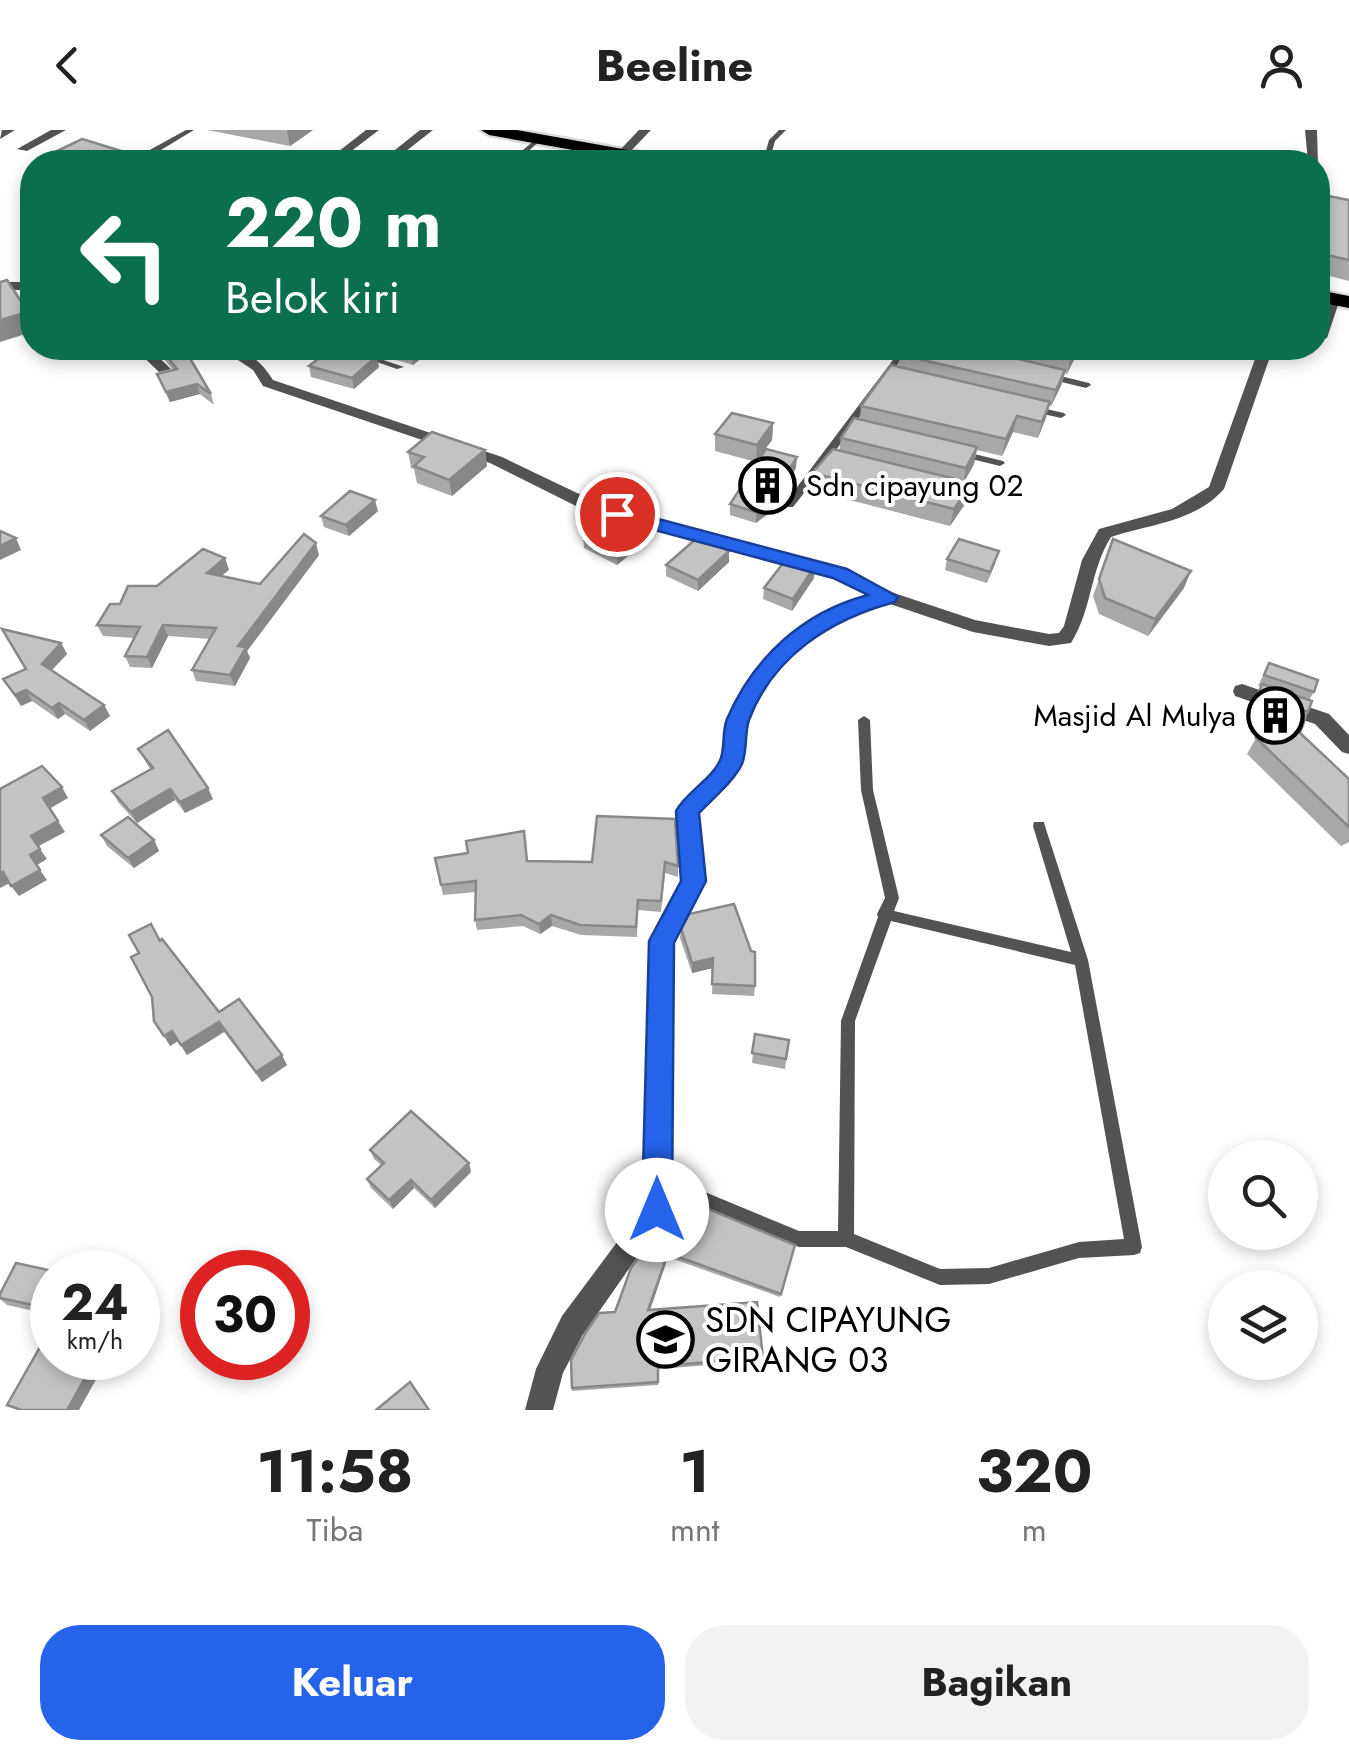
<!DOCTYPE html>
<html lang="id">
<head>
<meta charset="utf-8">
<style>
	body { margin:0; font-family:Jost,sans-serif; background:#f2f2f2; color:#222; height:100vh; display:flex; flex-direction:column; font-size:38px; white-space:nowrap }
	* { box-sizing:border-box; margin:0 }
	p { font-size:32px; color:#767676 }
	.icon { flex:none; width:55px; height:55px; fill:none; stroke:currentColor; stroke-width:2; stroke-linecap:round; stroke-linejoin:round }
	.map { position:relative; height:1280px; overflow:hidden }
	.panel { display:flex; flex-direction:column; background:#fff; flex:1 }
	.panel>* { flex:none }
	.hud { position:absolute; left:20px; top:20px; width:1310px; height:210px; border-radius:40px; box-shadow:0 5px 15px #0003; background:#0b6e4f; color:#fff; overflow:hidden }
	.fabs { position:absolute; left:1208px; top:1010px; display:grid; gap:20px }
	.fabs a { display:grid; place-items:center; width:110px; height:110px; border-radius:50%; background:#fff; box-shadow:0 5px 15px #0003; font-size:50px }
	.speed { position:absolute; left:30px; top:1120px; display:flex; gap:20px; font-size:50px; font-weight:700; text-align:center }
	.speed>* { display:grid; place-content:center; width:130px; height:130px; border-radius:50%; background:#fff; box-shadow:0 5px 15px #0003; line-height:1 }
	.speed small { font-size:25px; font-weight:400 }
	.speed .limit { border:15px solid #d22; background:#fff; color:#111 }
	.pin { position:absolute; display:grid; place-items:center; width:85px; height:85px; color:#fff; margin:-42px; border:5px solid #fff; border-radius:50%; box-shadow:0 2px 10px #0007 }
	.me { position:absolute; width:110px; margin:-55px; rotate:0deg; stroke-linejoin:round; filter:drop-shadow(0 0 8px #0008) }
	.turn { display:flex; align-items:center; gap:35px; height:210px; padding:0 40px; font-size:45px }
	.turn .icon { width:130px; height:130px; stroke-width:2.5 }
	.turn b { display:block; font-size:70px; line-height:85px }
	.eta { display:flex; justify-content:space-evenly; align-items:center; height:170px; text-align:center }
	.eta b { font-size:60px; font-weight:700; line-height:70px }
	.primary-button { display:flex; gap:20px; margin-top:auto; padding:20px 40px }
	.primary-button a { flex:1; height:115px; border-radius:40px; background:#2563eb; color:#fff; font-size:40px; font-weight:700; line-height:115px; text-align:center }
	.primary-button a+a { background:#f2f2f2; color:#222 }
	header { display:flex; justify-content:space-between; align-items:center; height:130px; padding:0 40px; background:#fff; font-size:45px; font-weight:700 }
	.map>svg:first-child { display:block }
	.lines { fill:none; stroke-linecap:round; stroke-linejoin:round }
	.highway-casing { stroke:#dbdbdb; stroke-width:5 }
	.lane { fill:#535353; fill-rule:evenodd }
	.street { fill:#535353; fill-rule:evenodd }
	.highway { fill:#000; fill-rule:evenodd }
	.wall { fill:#a8a8a8 }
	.shaded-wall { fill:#888 }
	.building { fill:#c3c3c3; stroke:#888; stroke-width:2.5 }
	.route { fill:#2563eb; stroke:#184099; stroke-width:2.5 }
	.labels { text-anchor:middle; stroke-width:8; stroke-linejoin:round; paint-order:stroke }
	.poi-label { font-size:30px; fill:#000; stroke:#fff; text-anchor:start }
	.near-poi-label { font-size:35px; fill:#000; stroke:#fff; text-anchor:start }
</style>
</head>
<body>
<header><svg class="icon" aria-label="back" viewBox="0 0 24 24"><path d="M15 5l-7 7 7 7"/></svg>Beeline<svg class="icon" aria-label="person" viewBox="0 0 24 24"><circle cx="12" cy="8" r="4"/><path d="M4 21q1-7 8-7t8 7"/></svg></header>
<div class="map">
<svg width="1349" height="1280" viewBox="0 0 1349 1280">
	<rect width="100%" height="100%" fill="#fff"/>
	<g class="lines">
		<defs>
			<g id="highway">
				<polygon points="481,0 517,0 667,27 676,32 641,32 489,5"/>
				<polygon points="1318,160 1349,166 1349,178 1318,172"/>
			</g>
		</defs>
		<use href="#highway" class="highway-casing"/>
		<g class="lane">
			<polygon points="186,0 194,0 151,26 125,30 121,28 146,22"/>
			<polygon points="779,0 786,0 775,11 769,32 763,32 769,10"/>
			<polygon points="537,8 542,9 516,32 509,32"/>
			<polygon points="1336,166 1340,169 1327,208 1320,210 1319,208 1332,169"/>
			<polygon points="337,218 348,218 404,237 397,239"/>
			<path d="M902,218H910C870,270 834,326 793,377H785V373Z"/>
			<polygon points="1048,243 1089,253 1091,255 1086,258 1045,248 1043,246"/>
			<polygon points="1033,276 1064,283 1066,285 1061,288 1030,281 1030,277"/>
			<polygon points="962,321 1003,331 1005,333 1000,336 959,326 959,322"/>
			<polygon points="952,356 978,362 979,364 974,367 948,361 947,359"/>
			<path d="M864,586L870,590L873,660L899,768L894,781L1071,822L1033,696L1034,692H1044L1045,696L1088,830L1142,1117L1140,1123L1134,1125L1079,1128L989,1154L940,1155L846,1117H799L689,1071L658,1088L652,1086L650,1080L652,1074L688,1055L799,1101H838L841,891L878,787L877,784L885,768L861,660L858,590ZM891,791L1075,835L1124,1109L1079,1112L989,1138L940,1139L854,1104L855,891Z"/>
		</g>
		<g class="street">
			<polygon points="15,0 0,9 2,0"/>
			<polygon points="51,0 66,0 27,21 17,19"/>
			<polygon points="366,0 379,0 337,32 325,32"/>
			<polygon points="420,0 433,0 392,32 380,32"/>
			<polygon points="639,0 651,0 626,26 618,26 618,22"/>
			<polygon points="1305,0 1317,0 1318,34 1308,32"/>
			<rect x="0" y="152" width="32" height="8"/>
			<polygon points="134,218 149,218 171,239 159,242"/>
			<path d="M220,218C244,217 261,230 273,250L502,327L598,373L846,440L894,463L975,490L1049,504L1059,503L1064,496L1082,430L1099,399L1172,379L1209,357L1259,218H1273L1224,359C1195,392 1150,394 1111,407C1090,440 1092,480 1071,513L1049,516L973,502L887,473L863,479L794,519L774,540L747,592L742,633L698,683C703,745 708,758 673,813L670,1080L582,1206L563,1243L553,1280H525L536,1239L562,1186L644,1076L651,811L672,778L682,751L678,681C689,663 716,648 723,628C727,615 724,601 729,589C754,527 806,482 870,466L834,448L586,381L490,333L263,256L253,240Z"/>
			<polygon points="1242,554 1329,584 1349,605 1349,624 1342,622 1315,594 1235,566 1233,561 1235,556"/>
		</g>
		<use href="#highway" class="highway"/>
	</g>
	<g class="wall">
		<polygon points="207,0 313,0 290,16"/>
		<polygon points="55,22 144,28 145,32 59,32"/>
		<polygon points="1318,64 1349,70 1349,151 1318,143"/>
		<polygon points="158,218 184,218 211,264 214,275 200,264 170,272 157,244 173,240 160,224"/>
		<polygon points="356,218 434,218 413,235"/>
		<polygon points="906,218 1078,218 1067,244 1065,243 1061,256 1051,276 1049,275 1038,308 1013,302 1002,326 977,320 974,334 963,354 959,354 959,355 969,357 965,374 950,396 811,360 812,343 839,321 841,308 860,289 861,276 898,237 900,225"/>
		<polygon points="309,236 379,237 354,259 311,247"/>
		<polygon points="773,293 772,310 756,332 715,321 715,304"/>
		<polygon points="485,320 487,336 452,366 417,353 414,339 411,338 408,322"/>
		<polygon points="796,338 769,383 756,393 730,385 730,374"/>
		<polygon points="378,381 349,406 324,397 321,386"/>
		<polygon points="646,399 647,410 617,435 584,418 583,407"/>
		<polygon points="1113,409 1184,458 1148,506 1099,484 1093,466"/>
		<polygon points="319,425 247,521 250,528 235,556 196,551 192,540 210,509 168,506 152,538 130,537 125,526 134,508 103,506 97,495 120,474 157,456 225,428 229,440 221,446 260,454"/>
		<polygon points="947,429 996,432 987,453 945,440"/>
		<polygon points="729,432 698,461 666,446 666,435"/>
		<polygon points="814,448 792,481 763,469 764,458"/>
		<polygon points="61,513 67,524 52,540 104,575 110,586 90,601 65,584 58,589 32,571 21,576 3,549 25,539"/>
		<polygon points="1269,533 1314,562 1309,570 1308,582 1300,603 1349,649 1349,712 1341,716 1247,624 1256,608 1281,598 1247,586 1261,556 1258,556"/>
		<polygon points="138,619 213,669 185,683 175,670 137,693 118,672 112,661 150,639"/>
		<polygon points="597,686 678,736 678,747 665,743 661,782 638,780 637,807 581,805 552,796 540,804 523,796 477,800 475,790 476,762 443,765 435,728 592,732"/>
		<polygon points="101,705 154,710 159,721 134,738 107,716"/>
		<polygon points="681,798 755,856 754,866 712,864 713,838 692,843 680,808"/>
		<polygon points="160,811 219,882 287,935 262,952 224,902 187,925 178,911 170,916"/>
		<polygon points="755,904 789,910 785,939 752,933"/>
		<polygon points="370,1020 469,1033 471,1042 435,1078 414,1058 393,1079 371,1058 367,1049 381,1035 374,1029"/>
		<polygon points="671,1081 795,1115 780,1167 668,1127 650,1180 763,1228 763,1231 658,1239 658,1255 572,1261 572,1258"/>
		<polygon points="52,1142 52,1185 7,1175 0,1169 0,1164"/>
	</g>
	<g class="shaded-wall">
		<polygon points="289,0 313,0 290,16 287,1"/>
		<polygon points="28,182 32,193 32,202 0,212 0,190"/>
		<polygon points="414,218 434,218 413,235 410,221"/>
		<polygon points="1077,218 1078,218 1076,226 1067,244 1071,228"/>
		<polygon points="377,226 379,237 354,259 352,248"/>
		<polygon points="1065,240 1061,256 1051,276 1056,260"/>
		<polygon points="197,254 200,264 170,272 166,262"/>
		<polygon points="1050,272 1046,288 1038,308 1042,292"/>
		<polygon points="1017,286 1013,302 1002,326 1006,309"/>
		<polygon points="773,293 772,310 756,332 757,315"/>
		<polygon points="977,317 974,334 963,354 966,338"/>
		<polygon points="485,320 487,336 452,366 449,350"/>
		<polygon points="797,327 796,338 769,383 756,393 756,382"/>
		<polygon points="969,357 965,374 950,396 954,379"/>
		<polygon points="375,370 378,381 349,406 346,395"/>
		<polygon points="646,399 647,410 617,435 617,424"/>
		<polygon points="16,408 21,420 0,430 0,416"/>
		<polygon points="316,413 319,425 247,521 250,528 235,556 230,545 238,516"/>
		<polygon points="729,421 729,432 698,461 698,450"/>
		<polygon points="225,428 229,440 211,454 207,443"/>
		<polygon points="815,436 814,448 792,481 793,469"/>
		<polygon points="1191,441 1184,458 1148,506 1155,489"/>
		<polygon points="163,495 168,506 152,538 147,527"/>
		<polygon points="61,513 67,524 47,545 42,534"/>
		<polygon points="26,560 32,571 21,576 15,565"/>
		<polygon points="59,573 65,584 58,589 52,578"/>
		<polygon points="104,575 110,586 90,601 84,590"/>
		<polygon points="62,657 68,668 49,679 43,668"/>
		<polygon points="208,658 213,669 185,683 180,672"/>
		<polygon points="170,659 175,670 137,693 131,682"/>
		<polygon points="58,691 65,702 37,717 31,706"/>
		<polygon points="154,710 159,721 134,738 128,728"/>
		<polygon points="40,719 47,729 37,735 30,725"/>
		<polygon points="40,740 47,750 19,766 11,756"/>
		<polygon points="3,742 10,753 0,758 0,744"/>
		<polygon points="551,785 552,796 540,804 539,794"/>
		<polygon points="713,828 713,838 692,843 692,833"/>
		<polygon points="219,892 224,902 187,925 181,915"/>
		<polygon points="172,901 178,911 170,916 164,906"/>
		<polygon points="282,925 287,935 262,952 256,942"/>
		<polygon points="469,1033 471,1042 435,1078 431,1070"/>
		<polygon points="411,1050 414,1058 393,1079 389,1070"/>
		<polygon points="668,1123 668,1127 649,1183 648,1180"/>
		<polygon points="96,1228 108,1228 79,1280 67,1280"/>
	</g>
	<g class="building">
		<polygon points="82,9 144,28 135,32 88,32 55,22"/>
		<polygon points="1318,64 1349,70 1349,130 1318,123"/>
		<polygon points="7,150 28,182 0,190 0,152"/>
		<polygon points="160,218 184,218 211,264 197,254 166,262 157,244 177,239"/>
		<polygon points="332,218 353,218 377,226 352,248 309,236"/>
		<polygon points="906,218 971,218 1065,240 1056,260 900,225"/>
		<polygon points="1024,218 1077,218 1071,228"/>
		<polygon points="891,235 1050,272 1042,292 1017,286 1006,309 861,276"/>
		<polygon points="732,283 773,293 757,315 715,304"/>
		<polygon points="854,288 977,317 966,338 841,308"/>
		<polygon points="432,302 485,320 449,350 414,336 424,327 408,322"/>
		<polygon points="766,319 797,327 769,372 756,382 730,374"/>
		<polygon points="833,319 960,350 958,355 969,357 954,379 812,343"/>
		<polygon points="350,361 375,370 346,395 321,386"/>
		<polygon points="613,383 646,399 617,424 583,407"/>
		<polygon points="0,401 16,408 0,416"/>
		<polygon points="304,404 316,413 238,516 246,517 230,545 192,540 216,498 163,495 147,527 125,526 140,497 97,495 110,474 120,474 128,456 157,456 203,419 225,428 207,443 260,454"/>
		<polygon points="698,407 729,421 698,450 666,435"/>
		<polygon points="959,409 999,421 990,442 947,429"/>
		<polygon points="1113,409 1191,441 1155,489 1105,468 1099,449"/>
		<polygon points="787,428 815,436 793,469 764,458"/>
		<polygon points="2,499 61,513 42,534 104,575 84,590 59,573 52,578 26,560 15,565 3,549 26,539"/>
		<polygon points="1269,533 1318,550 1314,562 1264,545"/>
		<polygon points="1262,554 1312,571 1308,582 1258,564"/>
		<polygon points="1305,589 1300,603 1349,649 1349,697 1256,608"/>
		<polygon points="168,600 208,658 180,672 170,659 131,682 112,661 153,638 138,619"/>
		<polygon points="42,636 62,657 43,668 58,691 31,706 40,719 30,725 40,740 11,756 3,742 0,744 0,659"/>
		<polygon points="597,686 675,689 678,736 665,732 661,771 638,770 636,797 580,795 551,785 539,794 521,785 475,790 476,751 441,755 435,728 468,723 466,711 524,701 527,731 592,732"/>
		<polygon points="128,687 154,710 128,728 101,705"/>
		<polygon points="734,774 751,821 755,822 755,856 712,854 713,828 692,833 681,798 689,784"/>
		<polygon points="151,794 160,811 162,809 219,882 239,869 282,925 256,942 219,892 181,915 172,901 164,906 154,891 152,867 131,827 139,823 129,805"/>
		<polygon points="755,904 789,910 786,929 752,923"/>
		<polygon points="411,981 469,1033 431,1070 411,1050 389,1070 367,1049 384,1033 370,1020"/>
		<polygon points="689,1071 795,1115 781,1164 668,1123 648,1180 757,1172 763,1228 658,1236 658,1252 572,1258 571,1230 585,1204 599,1183 615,1182 631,1138 671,1081"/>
		<polygon points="16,1133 57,1142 52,1142 52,1151 49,1157 52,1158 52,1179 0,1168 0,1164"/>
		<polygon points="52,1196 52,1228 96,1228 67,1280 21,1280 7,1275"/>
		<polygon points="410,1252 429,1280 376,1280"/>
	</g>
	<path class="route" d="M617,378L847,439L898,467L895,472C831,489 773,526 749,590C744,604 748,623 741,636C732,653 712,669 699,683L706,751L674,813L672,1080L668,1091L657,1095L647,1091L642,1080L649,811L681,751L676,681C686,662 714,648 721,628C725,616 722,601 727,589C753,528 803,482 868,465L833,448L610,388L608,384Z"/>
	<defs>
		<symbol id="building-ring" viewBox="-11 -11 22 22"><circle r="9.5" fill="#fff" stroke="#000" stroke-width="1.5"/><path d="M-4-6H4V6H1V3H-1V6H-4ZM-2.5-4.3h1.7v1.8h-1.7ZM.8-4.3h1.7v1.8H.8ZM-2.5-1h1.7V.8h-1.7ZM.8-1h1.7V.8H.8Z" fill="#000"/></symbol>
		<symbol id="school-ring" viewBox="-11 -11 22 22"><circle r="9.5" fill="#fff" stroke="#000" stroke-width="1.5"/><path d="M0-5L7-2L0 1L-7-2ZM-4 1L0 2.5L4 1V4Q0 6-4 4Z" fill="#000"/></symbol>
	</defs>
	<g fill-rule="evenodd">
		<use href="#building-ring" x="736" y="324" width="63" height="63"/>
		<use href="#building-ring" x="1244" y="554" width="63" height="63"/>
		<use href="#school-ring" x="634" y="1178" width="63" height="63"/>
	</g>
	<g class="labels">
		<g class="poi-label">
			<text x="806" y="366">Sdn cipayung 02</text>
			<text x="1236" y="596" text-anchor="end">Masjid Al Mulya</text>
		</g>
		<g class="near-poi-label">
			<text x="705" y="1202">SDN CIPAYUNG<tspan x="705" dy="40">GIRANG 03</tspan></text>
		</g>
	</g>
</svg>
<div class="fabs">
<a><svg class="icon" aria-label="search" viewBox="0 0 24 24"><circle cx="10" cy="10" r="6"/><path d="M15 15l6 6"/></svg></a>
<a><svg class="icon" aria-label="layers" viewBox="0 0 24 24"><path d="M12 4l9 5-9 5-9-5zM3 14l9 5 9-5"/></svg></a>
</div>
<div class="speed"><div>24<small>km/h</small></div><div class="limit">30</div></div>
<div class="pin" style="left:617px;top:384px;background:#d93025"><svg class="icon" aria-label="arrive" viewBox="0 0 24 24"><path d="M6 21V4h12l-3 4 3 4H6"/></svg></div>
<svg class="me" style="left:657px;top:1080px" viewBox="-20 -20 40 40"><circle r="19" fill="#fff"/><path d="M0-13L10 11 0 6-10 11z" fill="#2563eb"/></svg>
<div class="hud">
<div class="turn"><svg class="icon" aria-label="left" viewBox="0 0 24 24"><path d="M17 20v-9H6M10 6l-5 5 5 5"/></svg><div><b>220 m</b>Belok kiri</div></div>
</div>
</div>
<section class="panel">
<div class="eta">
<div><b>11:58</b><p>Tiba</p></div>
<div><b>1</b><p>mnt</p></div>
<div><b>320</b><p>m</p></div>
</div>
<div class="primary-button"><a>Keluar</a><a>Bagikan</a></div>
</section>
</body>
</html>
